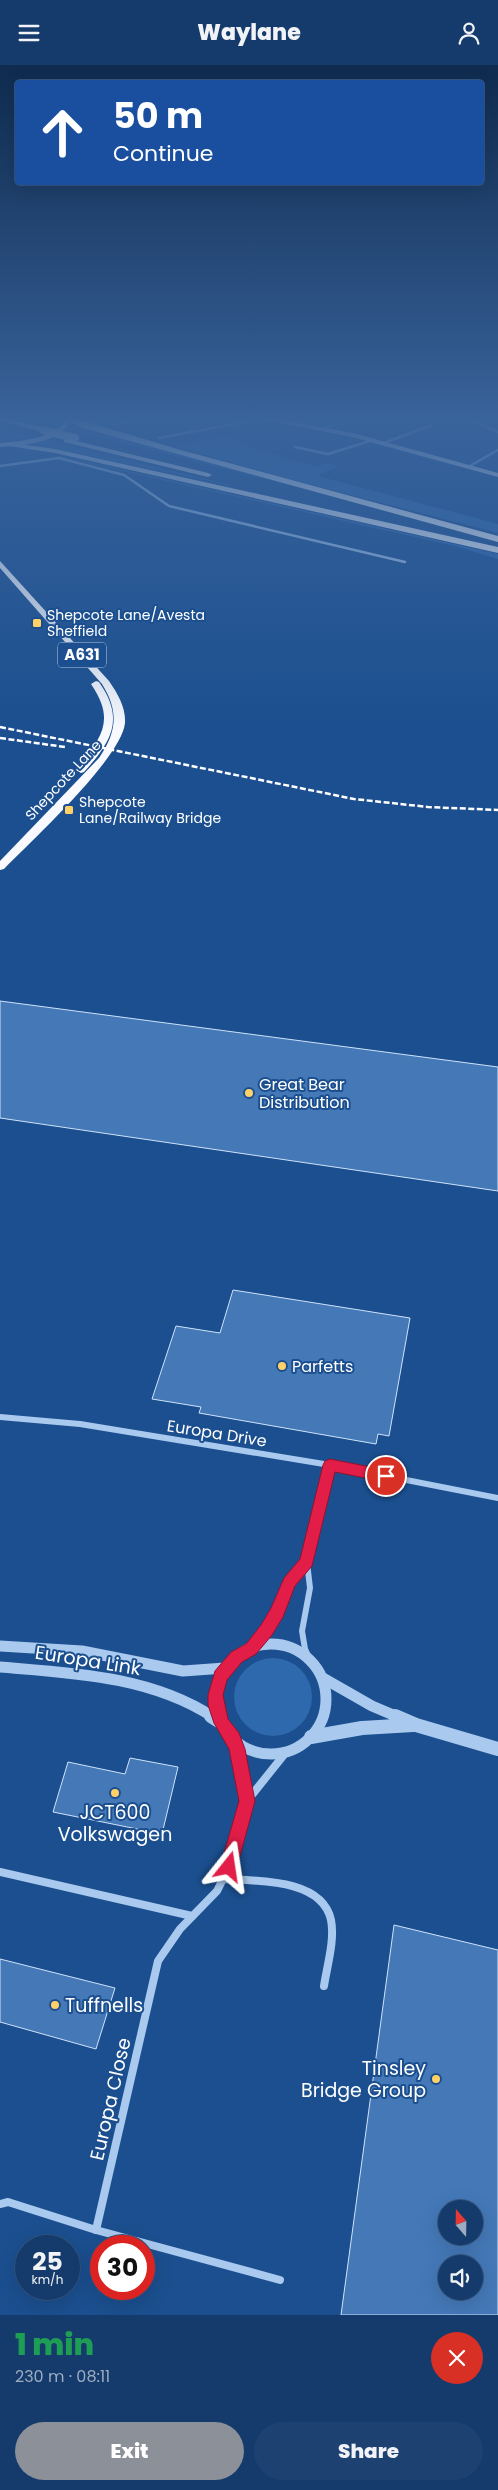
<!DOCTYPE html>
<html lang="en">
<head>
<meta charset="utf-8">
<style>
	body { margin:0; font-family:Poppins,sans-serif; background:#1d4271; color:#f1f3f6; height:100vh; display:flex; flex-direction:column; font-size:19px; white-space:nowrap }
	* { box-sizing:border-box; margin:0 }
	p { font-size:16px; color:#9dadc1 }
	.icon { flex:none; width:28px; height:28px; fill:none; stroke:currentColor; stroke-width:2; stroke-linecap:round; stroke-linejoin:round }
	.map { position:relative; height:2250px; overflow:hidden }
	.panel { display:flex; flex-direction:column; background:#143b6b; flex:1 }
	.panel>* { flex:none }
	.top-card { position:absolute; left:15px; top:15px; width:469px; height:105px; border-radius:5px; box-shadow:0 5px 20px #0002,0 0 0 1px #33557e; background:#1a4fa0; color:#fff; overflow:hidden }
	.needle { width:32px; rotate:340deg }
	.buttons { position:absolute; left:438px; top:2135px; display:grid; gap:10px }
	.buttons a { display:grid; place-items:center; width:45px; height:45px; border-radius:50%; background:#143b6b; box-shadow:0 5px 20px #0002,0 0 0 1px #33557e; font-size:25px }
	.speed { position:absolute; left:15px; top:2170px; display:flex; gap:10px; font-size:25px; font-weight:700; text-align:center }
	.speed>* { display:grid; place-content:center; width:65px; height:65px; border-radius:50%; background:#143b6b; box-shadow:0 5px 20px #0002,0 0 0 1px #33557e; line-height:1 }
	.speed small { font-size:12px; font-weight:400 }
	.speed .limit { border:8px solid #d22; background:#fff; color:#111 }
	.pin { position:absolute; display:grid; place-items:center; width:42px; height:42px; color:#fff; margin:-21px; border:2px solid #fff; border-radius:50%; box-shadow:0 1px 5px #0007 }
	.me { position:absolute; width:55px; margin:-28px; rotate:15deg; stroke-linejoin:round; filter:drop-shadow(0 0 4px #0008) }
	.turn { display:flex; align-items:center; gap:18px; height:105px; padding:0 15px; font-size:22px }
	.turn .icon { width:65px; height:65px; stroke-width:2.5 }
	.turn b { display:block; font-size:35px; line-height:42px }
	.round { display:grid; place-items:center; flex:none; width:52px; height:52px; border-radius:26px; background:#1d4271 }
	.head { display:flex; align-items:center; justify-content:space-between; height:85px; padding:0 15px }
	h1 { font-size:30px; font-weight:800; line-height:38px; color:#1e9e55 }
	.action { display:flex; gap:10px; margin-top:auto; padding:10px 15px }
	.action a { flex:1; height:58px; border-radius:30px; background:#8c9099; color:#fff; font-size:20px; font-weight:800; line-height:58px; text-align:center }
	.action a+a { background:#1d4271; color:#f1f3f6 }
	header { display:flex; justify-content:space-between; align-items:center; height:65px; padding:0 15px; background:#143b6b; font-size:22px; font-weight:800 }
	.map>svg:first-child { display:block }
	.green { fill:#2e69ad }
	.building { fill:#4478b7; stroke:#cfe3fa; fill-rule:evenodd }
	.lines { fill:none; stroke-linecap:round; stroke-linejoin:round }
	.minor-far2 { stroke:#a9c9ee; stroke-width:2.5 }
	.minor-far1 { stroke:#a9c9ee; stroke-width:6 }
	.minor { stroke:#a9c9ee; stroke-width:8 }
	.tertiary-far1 { stroke:#a9c9ee; stroke-width:11 }
	.tertiary { stroke:#a9c9ee; stroke-width:14 }
	.primary { fill:#f0f6ff; fill-rule:evenodd }
	.trunk { fill:#f8faff; fill-rule:evenodd }
	.motorway { fill:#fff; fill-rule:evenodd }
	.rail { stroke:#fff; stroke-width:2.5; stroke-dasharray:6 2.5; stroke-linecap:butt }
	.motorway-bridge { stroke:#fff; stroke-width:8 }
	.route { fill:#e11d48; stroke:#92132f }
	.poi-dot { fill:#ffd166; stroke:#1b4f8f; stroke-width:2 }
	.labels { text-anchor:middle; stroke-width:4; stroke-linejoin:round; paint-order:stroke }
	.far-poi-label { font-size:14px; fill:#fff; stroke:#1b4f8f; text-anchor:start }
	.far-street-label { font-size:14px; fill:#fff; stroke:#1b4f8f }
	.shield { fill:#1b4f8f; stroke:#bbcadd; stroke-width:1 }
	.shield-label { font-size:15px; font-weight:bold; fill:#fff }
	.poi-label { font-size:16px; fill:#fff; stroke:#1b4f8f; text-anchor:start }
	.street-label { font-size:16px; fill:#fff; stroke:#1b4f8f }
	.near-street-label { font-size:19px; fill:#fff; stroke:#1b4f8f }
	.near-poi-label { font-size:19px; fill:#fff; stroke:#1b4f8f }
</style>
</head>
<body>
<header><svg class="icon" aria-label="menu" viewBox="0 0 24 24"><path d="M4 6h16M4 12h16M4 18h16"/></svg>Waylane<svg class="icon" aria-label="person" viewBox="0 0 24 24"><circle cx="12" cy="8" r="4"/><path d="M4 21q1-7 8-7t8 7"/></svg></header>
<div class="map">
<svg width="498" height="2250" viewBox="0 0 498 2250">
	<rect width="100%" height="100%" fill="#1b4f8f"/>
	<g class="green">
		<polygon points="17,351 63,351 64,354 57,363 49,361 52,359 50,358"/>
		<polygon points="73,359 76,359 281,418 68,364"/>
		<polygon points="0,364 36,372 0,377"/>
		<polygon points="227,372 253,383 318,402 325,398 338,401 318,411 498,459 498,468 293,415 174,381"/>
		<polygon points="46,375 251,425 28,378"/>
		<polygon points="84,396 498,489 498,494 455,481 82,397"/>
		<circle cx="273" cy="1632" r="39"/>
	</g>
	<g class="building">
		<polygon points="0,936 498,1002 498,1126 0,1053"/>
		<polygon points="233,1225 410,1253 389,1371 378,1369 376,1379 199,1348 201,1342 152,1334 176,1261 220,1268"/>
		<polygon points="130,1693 178,1702 162,1769 53,1747 68,1697 125,1709"/>
		<path d="M394,1860L498,1885V2250H341ZM446,2144H474V2171H446ZM446,2199H474V2226H446Z"/>
		<polygon points="0,1894 115,1923 96,1984 0,1957"/>
	</g>
	<g class="lines">
		<g class="minor-far2">
			<polyline points="462,351 498,367"/>
			<polyline points="113,360 153,351"/>
			<polyline points="325,364 347,351"/>
			<polyline points="159,373 267,353"/>
			<polyline points="384,378 432,360"/>
			<polyline points="295,382 328,389 373,375"/>
			<polyline points="0,401 59,393 124,410 169,441 405,497"/>
			<polyline points="468,402 498,385"/>
		</g>
		<g class="minor-far1">
			<polyline points="0,1352 80,1359 330,1400 307,1497 310,1523 302,1566 305,1584 310,1595"/>
			<polyline points="330,1400 498,1433"/>
			<polyline points="251,1584 277,1547 289,1517 307,1497"/>
		</g>
		<g class="minor">
			<polyline points="234,1673 247,1736"/>
			<polyline points="0,1807 192,1851"/>
			<path d="M223,1814C256,1816 322,1813 331,1855C335,1875 327,1901 324,1921"/>
			<polyline points="0,2139 8,2137 96,2165 280,2215"/>
			<polyline points="96,2165 158,1896 180,1864 217,1826 229,1802 247,1736 287,1686"/>
		</g>
		<g class="tertiary-far1">
			<circle cx="271" cy="1634" r="55"/>
			<polyline points="0,1581 82,1586 183,1606 225,1603"/>
			<path d="M0,1602C72,1608 151,1611 213,1652"/>
			<polyline points="323,1613 372,1641 398,1652"/>
		</g>
		<g class="tertiary">
			<polyline points="211,1651 219,1656"/>
			<polyline points="395,1651 416,1660 498,1684"/>
			<polyline points="311,1672 362,1663 413,1660"/>
		</g>
		<polygon class="primary" points="247,351 260,351 353,368 498,408 498,412 352,372"/>
		<g class="trunk">
			<path d="M66,351H72C66,378 23,380 0,382V378C22,376 48,374 64,358Z"/>
			<path d="M0,496L109,616C118,629 126,643 125,658C121,694 32,775 4,804L0,805V796L99,693C117,667 119,646 102,619L0,503Z"/>
			<path d="M96,616L99,617C125,654 112,676 84,707L81,708L76,705C100,674 117,657 91,619Z"/>
		</g>
		<g class="motorway">
			<polygon points="67,351 181,385 498,471 498,477 83,363 67,355"/>
			<polygon points="0,352 46,363 47,365 43,367 0,356"/>
			<polygon points="64,373 208,408 212,410 208,412 64,377"/>
			<polygon points="6,377 55,384 498,482 498,488 55,388 9,381 5,379"/>
		</g>
		<g class="rail">
			<polyline points="0,662 354,734 428,742 498,745"/>
			<polyline points="0,673 65,682"/>
		</g>
		<polyline class="motorway-bridge" points="43,365 75,373"/>
	</g>
	<linearGradient id="sky" x2="0" y2="1"><stop stop-color="#0f2b4f"/><stop offset="0.53" stop-color="#39639b"/><stop offset="1" stop-color="#39639b" stop-opacity="0"/></linearGradient>
	<rect width="498" height="666" fill="url(#sky)"/>
	<polygon class="route" points="330,1394 386,1405 391,1407 393,1411 391,1415 386,1417 335,1407 312,1501 295,1521 283,1552 272,1570 256,1589 242,1597 227,1615 223,1630 228,1654 239,1668 245,1684 255,1736 237,1802 234,1807 229,1810 223,1807 220,1802 239,1736 229,1684 214,1658 208,1640 208,1630 215,1606 231,1587 246,1579 261,1560 271,1543 284,1513 300,1494 323,1400 325,1396"/>
	<g class="poi-dot">
		<rect x="32" y="553" width="10" height="10" rx="2.5"/>
		<rect x="64" y="740" width="10" height="10" rx="2.5"/>
		<circle cx="249" cy="1028" r="5"/>
		<circle cx="282" cy="1301" r="5"/>
		<circle cx="115" cy="1728" r="5"/>
		<circle cx="55" cy="1940" r="5"/>
		<circle cx="436" cy="2014" r="5"/>
	</g>
	<g class="labels">
		<g class="far-poi-label">
			<text x="47" y="555">Shepcote Lane/Avesta<tspan x="47" dy="16">Sheffield</tspan></text>
			<text x="79" y="742">Shepcote<tspan x="79" dy="16">Lane/Railway Bridge</tspan></text>
		</g>
		<g class="far-street-label">
			<text transform="translate(63 715) rotate(-47)" y="5">Shepcote Lane</text>
		</g>
		<rect class="shield" x="58" y="577.5" width="48" height="25" rx="4"/>
		<g class="shield-label">
			<text x="82" y="595">A631</text>
		</g>
		<g class="poi-label">
			<text x="259" y="1025">Great Bear<tspan x="259" dy="18">Distribution</tspan></text>
			<text x="292" y="1307">Parfetts</text>
		</g>
		<g class="street-label">
			<text transform="translate(217 1368) rotate(9)" y="6">Europa Drive</text>
		</g>
		<g class="near-street-label">
			<text transform="translate(88 1595) rotate(9)" y="7">Europa Link</text>
			<text transform="translate(110 2034) rotate(-77)" y="7">Europa Close</text>
		</g>
		<g class="near-poi-label">
			<text x="115" y="1754">JCT600<tspan x="115" dy="22">Volkswagen</tspan></text>
			<text x="65" y="1947" text-anchor="start">Tuffnells</text>
			<text x="426" y="2010" text-anchor="end">Tinsley<tspan x="426" dy="22">Bridge Group</tspan></text>
		</g>
	</g>
</svg>
<div class="buttons">
<a><svg class="needle" viewBox="-14 -14 28 28"><path d="M0-13l5 13h-10z" fill="#e53935"/><path d="M0 13l5-13h-10z" fill="#9dadc1"/></svg></a>
<a><svg class="icon" aria-label="sound" viewBox="0 0 24 24"><path d="M4 9h4l5-4v14l-5-4H4zM17 9q2 3 0 6"/></svg></a>
</div>
<div class="speed"><div>25<small>km/h</small></div><div class="limit">30</div></div>
<div class="pin" style="left:386px;top:1411px;background:#d93025"><svg class="icon" aria-label="arrive" viewBox="0 0 24 24"><path d="M6 21V4h12l-3 4 3 4H6"/></svg></div>
<svg class="me" style="left:229px;top:1802px" viewBox="-20 -20 40 40"><path d="M0-17L14 15 0 8-14 15z" fill="#e11d48" stroke="#fff" stroke-width="4"/></svg>
<div class="top-card">
<div class="turn"><svg class="icon" aria-label="ahead" viewBox="0 0 24 24"><path d="M12 20V5M6 11l6-6 6 6"/></svg><div><b>50 m</b>Continue</div></div>
</div>
</div>
<section class="panel">
<div class="head"><div><h1>1 min</h1><p>230 m · 08:11</p></div><a class="round" style="background:#d93025;color:#fff"><svg class="icon" aria-label="close" viewBox="0 0 24 24"><path d="M6 6l12 12M18 6L6 18"/></svg></a></div>
<div class="action"><a>Exit</a><a>Share</a></div>
</section>
</body>
</html>
